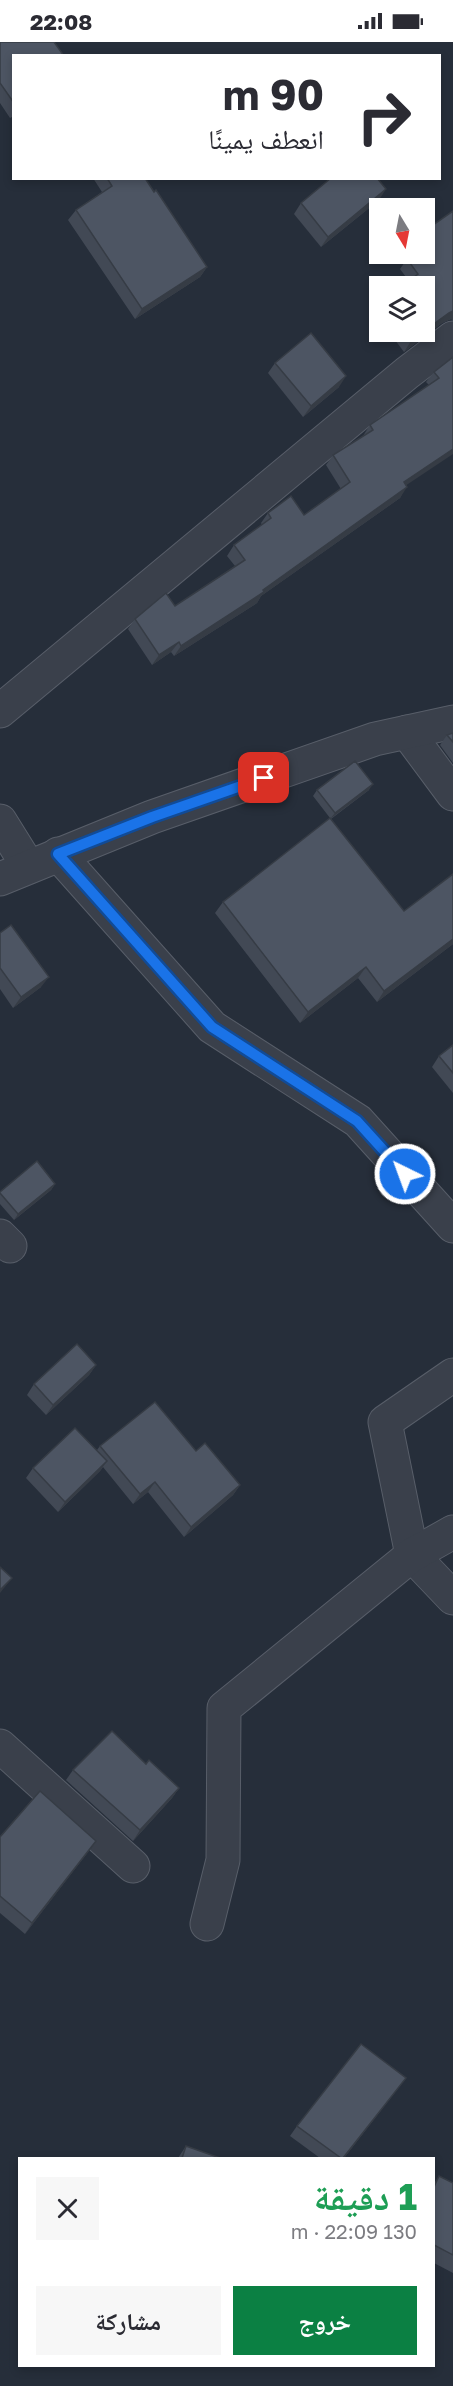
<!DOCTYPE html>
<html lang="ar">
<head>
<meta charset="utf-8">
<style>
	body { margin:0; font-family:"Golos Text","Noto Naskh Arabic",sans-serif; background:#f7f7f7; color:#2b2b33; direction:rtl; height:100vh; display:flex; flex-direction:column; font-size:22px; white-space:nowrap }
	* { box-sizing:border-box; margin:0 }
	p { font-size:20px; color:#7c7c81 }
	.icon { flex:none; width:33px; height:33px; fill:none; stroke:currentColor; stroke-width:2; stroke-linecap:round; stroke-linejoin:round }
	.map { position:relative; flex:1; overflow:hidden; direction:ltr }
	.side { position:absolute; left:18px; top:2115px; width:417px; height:210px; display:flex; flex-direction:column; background:#fff; border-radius:0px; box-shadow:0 3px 9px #0003; direction:rtl }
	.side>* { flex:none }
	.hud { position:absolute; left:12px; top:12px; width:429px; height:126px; border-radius:0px; box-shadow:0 3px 9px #0003; direction:rtl; background:#fff; color:#2b2b33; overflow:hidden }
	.needle { width:39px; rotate:170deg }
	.buttons { position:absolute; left:369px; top:156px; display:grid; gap:12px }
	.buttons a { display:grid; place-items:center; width:66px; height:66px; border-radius:0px; background:#fff; box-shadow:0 3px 9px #0003; font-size:30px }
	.pin { position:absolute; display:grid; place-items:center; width:51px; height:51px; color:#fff; margin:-26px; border-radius:12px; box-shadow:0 3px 9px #0006 }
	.me { position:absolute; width:66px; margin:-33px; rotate:318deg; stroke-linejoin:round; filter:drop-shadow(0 0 4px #0008) }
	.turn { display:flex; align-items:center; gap:21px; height:126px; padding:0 18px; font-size:27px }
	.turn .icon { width:78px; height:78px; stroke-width:2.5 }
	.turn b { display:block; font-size:42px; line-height:51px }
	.round { display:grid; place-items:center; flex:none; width:63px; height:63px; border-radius:0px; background:#f7f7f7 }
	.headline { display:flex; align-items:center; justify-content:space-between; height:102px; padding:0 18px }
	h1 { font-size:36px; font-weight:700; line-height:45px; color:#1e9e55 }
	.cta { display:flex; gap:12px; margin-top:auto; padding:12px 18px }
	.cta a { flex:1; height:69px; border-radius:0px; background:#0b8043; color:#fff; font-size:24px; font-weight:700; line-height:69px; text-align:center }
	.cta a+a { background:#f7f7f7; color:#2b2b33 }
	.status { display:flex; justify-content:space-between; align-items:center; height:42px; padding:0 30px; background:#fff; direction:ltr }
	.status svg { height:16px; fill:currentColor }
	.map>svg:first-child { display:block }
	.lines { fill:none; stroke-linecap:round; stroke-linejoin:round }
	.minor-casing { stroke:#585e69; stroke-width:35 }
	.minor { stroke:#3a404b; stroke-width:33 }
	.wall { fill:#424955 }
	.shaded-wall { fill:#363c45 }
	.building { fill:#4d5563; stroke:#363c45; stroke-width:1.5 }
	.route-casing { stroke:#114b97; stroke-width:15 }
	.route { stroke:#1a73e8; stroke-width:10 }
</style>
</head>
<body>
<div class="status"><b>22:08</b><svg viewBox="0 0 49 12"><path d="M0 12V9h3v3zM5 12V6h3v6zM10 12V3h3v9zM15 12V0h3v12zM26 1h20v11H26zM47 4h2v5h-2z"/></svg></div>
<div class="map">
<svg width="453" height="2344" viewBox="0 0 453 2344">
	<rect width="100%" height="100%" fill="#262e3a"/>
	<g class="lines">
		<defs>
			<g id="minor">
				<polyline points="0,669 407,331 453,296"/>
				<polyline points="407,690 453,752"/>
				<polyline points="0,779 28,824"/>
				<polyline points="58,812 212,985 358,1079 453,1184"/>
				<polyline points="0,837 152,775 375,697 453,680"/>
				<polyline points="0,1194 10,1204"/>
				<polyline points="453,1333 385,1380 412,1513 453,1556"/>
				<polyline points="0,1704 133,1824"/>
				<polyline points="207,1882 223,1818 224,1666 412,1513 453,1490"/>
			</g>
		</defs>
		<use href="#minor" class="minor-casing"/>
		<use href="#minor" class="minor"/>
	</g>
	<g class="wall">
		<polygon points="0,0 14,14 14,74 10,76 0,61"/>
		<polygon points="93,136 145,136 207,225 200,235 135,277 68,178 76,168 102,150"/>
		<polygon points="379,158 321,205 294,172 301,161"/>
		<polygon points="453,169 453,278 451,277 442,281 404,310 389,290 424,290 409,239 400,227 407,217 424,212 424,190 426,188"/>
		<polygon points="380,262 380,277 374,269"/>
		<polygon points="453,315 406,444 400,456 261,554 257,561 174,614 171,610 152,623 128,587 135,577 175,564 235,524 227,514 234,503 262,483 261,481 268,471 304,473 341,447 326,423 333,413 363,394 370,383 429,343 426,340 434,330"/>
		<polygon points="275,321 339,345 303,375 268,331"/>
		<polygon points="453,691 453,721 440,703 447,693"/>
		<polygon points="317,748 369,748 331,777 404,869 453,832 453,902 377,960 358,936 300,981 215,871 223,860 330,776 313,754"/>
		<polygon points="0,891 41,945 13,966 0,947"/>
		<polygon points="453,1003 453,1051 432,1025 439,1014"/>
		<polygon points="55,1142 51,1148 14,1178 0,1162 0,1150"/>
		<polygon points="96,1323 89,1333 46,1373 27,1353 34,1342"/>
		<polygon points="100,1404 196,1409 240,1443 233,1453 184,1495 148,1450 133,1462 103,1425 100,1429 58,1470 26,1436 33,1426 97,1408"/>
		<polygon points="146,1722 179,1746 172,1756 133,1799 66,1738 73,1728"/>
		<polygon points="0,1795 96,1799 25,1892 0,1871"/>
		<polygon points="406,2036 344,2116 320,2116 290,2094 297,2084"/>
		<polygon points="186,2104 220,2116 178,2116"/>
		<polygon points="439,2134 453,2141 453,2231 434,2221 434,2142"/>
	</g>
	<g class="shaded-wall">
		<polygon points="386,147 379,158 321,205 328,195"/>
		<polygon points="207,225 200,235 135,277 142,267"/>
		<polygon points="453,269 453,278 451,277 442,281 404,310 411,299 449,271"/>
		<polygon points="346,334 339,345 303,375 311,364"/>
		<polygon points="453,407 453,412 396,450 404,440"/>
		<polygon points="407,445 400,456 261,554 257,561 174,614 181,604 263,548"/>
		<polygon points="179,600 171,610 152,623 159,613"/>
		<polygon points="373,742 369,748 330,777 335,771"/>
		<polygon points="453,897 453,902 377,960 384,949"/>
		<polygon points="366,925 358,936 300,981 308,970"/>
		<polygon points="49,935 41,945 13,966 21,955"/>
		<polygon points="55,1142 51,1148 14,1178 18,1172"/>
		<polygon points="96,1323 89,1333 46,1373 53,1363"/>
		<polygon points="107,1419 100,1429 58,1470 65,1460"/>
		<polygon points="155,1440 148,1450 133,1462 140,1452"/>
		<polygon points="240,1443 233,1453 184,1495 191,1485"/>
		<polygon points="12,1536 0,1551 0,1548"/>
		<polygon points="179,1746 172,1756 133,1799 140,1788"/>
		<polygon points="96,1799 89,1809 25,1892 32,1881"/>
		<polygon points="406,2036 344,2116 343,2116"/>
	</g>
	<g class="building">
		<polygon points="0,0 54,0 64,14 14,14 14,61 0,41"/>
		<polygon points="107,136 145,136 154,150 156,148 207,225 142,267 76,168 112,144"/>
		<polygon points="331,136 377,136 386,147 328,195 301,161"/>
		<polygon points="453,169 453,269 449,271 424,289 424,244 402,244 418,232 407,217 415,212 424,212 424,204 433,198 426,188"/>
		<polygon points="404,290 424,290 411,299"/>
		<polygon points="311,291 346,334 311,364 275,321"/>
		<polygon points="453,315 453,407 404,440 407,445 263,548 264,550 181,604 179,600 159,613 135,577 166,551 175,564 245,518 234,503 271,476 268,471 291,454 304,473 350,440 333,413 373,388 370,383 439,336 434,330"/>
		<polygon points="453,691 453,700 447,693"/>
		<polygon points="355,719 373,742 335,771 317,748"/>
		<polygon points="330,776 404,869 453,832 453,897 384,949 366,925 308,970 223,860"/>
		<polygon points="11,883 49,935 21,955 0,926 0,891"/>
		<polygon points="453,1003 453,1031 439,1014"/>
		<polygon points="37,1119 55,1142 18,1172 0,1151 0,1150"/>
		<polygon points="77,1302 96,1323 53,1363 34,1342"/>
		<polygon points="155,1360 196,1409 205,1401 240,1443 191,1485 155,1440 140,1452 100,1404"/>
		<polygon points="75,1386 107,1419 65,1460 33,1426"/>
		<polygon points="0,1525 12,1536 0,1548"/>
		<polygon points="112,1689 146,1722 149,1718 179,1746 140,1788 73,1728"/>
		<polygon points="40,1749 96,1799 32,1881 0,1854 0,1795"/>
		<polygon points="361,2002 406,2036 343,2116 341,2116 297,2084"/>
		<polygon points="186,2104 220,2116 182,2116"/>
		<polygon points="439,2134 453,2141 453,2213 434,2203 434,2145"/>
	</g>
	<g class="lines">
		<defs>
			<polyline id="route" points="264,736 152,775 58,812 212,985 357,1079 405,1132"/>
		</defs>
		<use href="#route" class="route-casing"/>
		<use href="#route" class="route"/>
	</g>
</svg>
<div class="buttons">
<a><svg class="needle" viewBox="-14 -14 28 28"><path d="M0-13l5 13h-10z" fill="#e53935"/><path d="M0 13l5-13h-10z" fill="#7c7c81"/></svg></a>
<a><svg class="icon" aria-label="layers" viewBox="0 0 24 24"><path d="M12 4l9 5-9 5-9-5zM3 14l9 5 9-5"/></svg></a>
</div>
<div class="pin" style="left:264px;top:736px;background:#d93025"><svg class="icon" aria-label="arrive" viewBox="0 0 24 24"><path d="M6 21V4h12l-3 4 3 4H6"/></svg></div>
<svg class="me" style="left:405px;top:1132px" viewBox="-20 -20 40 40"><circle r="17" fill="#1a73e8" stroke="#fff" stroke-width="3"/><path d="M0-11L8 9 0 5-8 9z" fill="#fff"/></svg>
<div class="hud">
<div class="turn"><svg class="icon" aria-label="right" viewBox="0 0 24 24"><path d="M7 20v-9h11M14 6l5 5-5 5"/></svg><div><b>90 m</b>انعطف يمينًا</div></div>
</div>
<section class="side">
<div class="headline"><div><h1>1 دقيقة</h1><p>130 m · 22:09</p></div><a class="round"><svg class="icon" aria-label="close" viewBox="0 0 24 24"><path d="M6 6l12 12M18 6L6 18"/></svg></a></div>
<div class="cta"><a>خروج</a><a>مشاركة</a></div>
</section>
</div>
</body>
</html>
